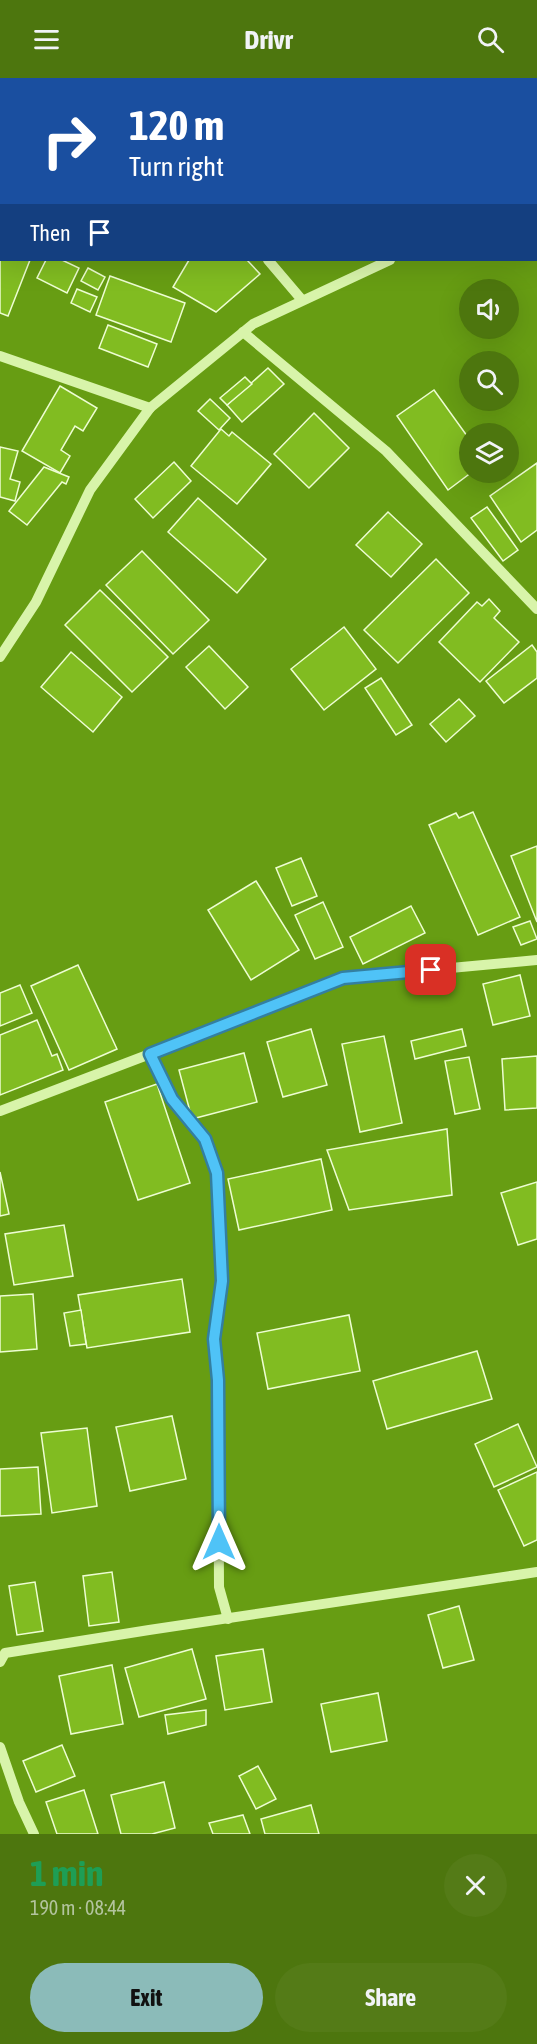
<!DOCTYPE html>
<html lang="en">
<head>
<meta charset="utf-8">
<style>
	body { margin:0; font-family:"Asap Condensed",sans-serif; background:#547b17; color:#f1f3f6; height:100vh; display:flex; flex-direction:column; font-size:22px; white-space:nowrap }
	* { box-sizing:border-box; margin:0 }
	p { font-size:20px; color:#b3c49e }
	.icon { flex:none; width:33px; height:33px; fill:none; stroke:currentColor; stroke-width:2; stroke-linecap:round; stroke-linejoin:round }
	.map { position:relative; height:1756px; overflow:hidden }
	.panel { display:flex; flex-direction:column; background:#4d760e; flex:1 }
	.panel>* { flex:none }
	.banner { position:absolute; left:0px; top:0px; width:537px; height:183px; box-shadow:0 6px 24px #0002; background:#1a4fa0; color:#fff; overflow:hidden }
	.controls { position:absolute; left:459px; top:201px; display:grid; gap:12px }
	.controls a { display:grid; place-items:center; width:60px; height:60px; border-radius:50%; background:#4d760e; box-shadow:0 6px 24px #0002; font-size:30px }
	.pin { position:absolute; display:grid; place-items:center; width:51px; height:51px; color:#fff; margin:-26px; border-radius:12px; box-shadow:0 3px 9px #0006 }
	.me { position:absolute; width:66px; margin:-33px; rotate:0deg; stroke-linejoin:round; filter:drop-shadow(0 0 4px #0008) }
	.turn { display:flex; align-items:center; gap:21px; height:126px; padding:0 30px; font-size:27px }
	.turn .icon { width:78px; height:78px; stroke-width:2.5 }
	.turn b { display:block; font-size:42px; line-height:51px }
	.then { display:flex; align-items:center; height:57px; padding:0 30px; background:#0003; gap:12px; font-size:22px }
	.round { display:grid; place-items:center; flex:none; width:63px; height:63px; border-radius:32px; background:#547b17 }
	.overview { display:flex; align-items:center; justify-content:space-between; height:102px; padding:0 30px }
	h1 { font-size:36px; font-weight:700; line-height:45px; color:#1e9e55 }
	.button { display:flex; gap:12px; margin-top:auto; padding:12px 30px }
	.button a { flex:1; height:69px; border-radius:36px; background:#8bbbb9; color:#111; font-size:24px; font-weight:700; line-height:69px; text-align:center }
	.button a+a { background:#547b17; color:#f1f3f6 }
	header { display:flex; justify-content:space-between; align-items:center; height:78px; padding:0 30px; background:#4d760e; font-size:27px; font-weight:700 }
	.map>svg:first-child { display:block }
	.building { fill:#81bc21; stroke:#edfdd2; stroke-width:1.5 }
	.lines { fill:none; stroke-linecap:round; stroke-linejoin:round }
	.minor { stroke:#d8f4aa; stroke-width:10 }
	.route-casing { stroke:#337fa1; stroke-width:15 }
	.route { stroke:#4fc3f7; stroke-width:10 }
</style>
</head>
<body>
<header><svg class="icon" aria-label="menu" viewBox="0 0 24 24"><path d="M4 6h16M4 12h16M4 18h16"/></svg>Drivr<svg class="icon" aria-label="search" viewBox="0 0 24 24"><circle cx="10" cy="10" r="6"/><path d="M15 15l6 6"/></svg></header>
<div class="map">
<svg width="537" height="1756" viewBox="0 0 537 1756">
	<rect width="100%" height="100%" fill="#679d13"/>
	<g class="building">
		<polygon points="187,0 215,0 214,2"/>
		<polygon points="254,0 283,0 284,2 252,2"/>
		<polygon points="308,0 347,0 345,2 309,2"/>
		<polygon points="0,133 2,134 2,165 0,165"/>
		<polygon points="0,171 2,182 30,182 8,238 0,235"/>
		<polygon points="46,182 62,182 79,190 67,215 37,200"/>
		<polygon points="189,182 247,182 260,196 216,234 173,209"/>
		<polygon points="88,190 105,199 98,212 81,203"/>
		<polygon points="110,198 185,225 171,264 96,237"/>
		<polygon points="77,211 97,219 90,234 71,225"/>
		<polygon points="108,247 157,266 148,289 99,270"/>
		<polygon points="268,290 284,306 242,344 227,327"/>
		<polygon points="245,299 252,306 227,327 220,320"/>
		<polygon points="60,308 97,330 83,353 75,348 61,372 70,378 60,395 22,373"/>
		<polygon points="434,312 470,362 470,394 472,394 448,412 397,338"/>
		<polygon points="210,321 230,340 219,352 198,333"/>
		<polygon points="314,335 349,370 309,410 274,376"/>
		<polygon points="221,351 229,358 232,354 271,386 237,426 191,388"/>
		<polygon points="0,369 18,373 10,401 20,404 15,423 0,419"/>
		<polygon points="174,384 191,403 153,440 135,421"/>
		<polygon points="537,385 537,452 521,464 490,418"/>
		<polygon points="44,389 69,399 66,406 62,404 27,447 9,433"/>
		<polygon points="198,420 266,481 237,515 168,454"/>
		<polygon points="487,429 518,472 503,483 471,440"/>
		<polygon points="388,434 422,466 391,499 356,467"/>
		<polygon points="142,473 209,542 173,576 106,507"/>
		<polygon points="436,481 469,515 398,585 364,552"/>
		<polygon points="100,512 168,579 132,614 65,547"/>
		<polygon points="489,521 500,533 494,540 519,564 480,604 439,564 477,524 482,528"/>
		<polygon points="344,549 376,591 324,632 291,591"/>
		<polygon points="532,567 537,574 537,600 504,625 486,603"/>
		<polygon points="209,568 248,609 225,631 186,589"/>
		<polygon points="71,574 122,619 93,654 41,609"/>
		<polygon points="381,600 412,647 396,657 365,610"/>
		<polygon points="459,621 475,638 446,664 430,646"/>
		<polygon points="473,734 520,839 478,857 429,747 456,735 459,740"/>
		<polygon points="537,768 537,844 511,778"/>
		<polygon points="301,780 317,818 292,828 276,790"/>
		<polygon points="256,803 299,872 251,902 208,832"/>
		<polygon points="323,824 343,869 315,881 295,837"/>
		<polygon points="411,828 425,855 363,886 350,859"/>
		<polygon points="530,843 537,861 521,867 513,849"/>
		<polygon points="78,887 117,971 69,992 31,908"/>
		<polygon points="520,897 530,938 493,947 483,906"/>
		<polygon points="20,907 32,935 0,948 0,915"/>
		<polygon points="37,942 52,978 57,976 63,992 0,1017 0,957"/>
		<polygon points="311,951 327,1007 283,1019 267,964"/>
		<polygon points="462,951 466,968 415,981 411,963"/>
		<polygon points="384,958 402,1045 360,1054 342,966"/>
		<polygon points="244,975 257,1024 192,1041 179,992"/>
		<polygon points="537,978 537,1030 505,1032 502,981"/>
		<polygon points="469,979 480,1031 455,1036 445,983"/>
		<polygon points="157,1006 190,1105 138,1122 105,1024"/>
		<polygon points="447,1051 452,1117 349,1132 327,1072"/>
		<polygon points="321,1081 332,1132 239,1152 228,1101"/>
		<polygon points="0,1094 9,1136 0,1138"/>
		<polygon points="537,1104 537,1161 518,1167 501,1115"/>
		<polygon points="64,1147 73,1198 14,1207 5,1156"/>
		<polygon points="182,1201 190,1254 87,1270 78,1217"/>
		<polygon points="33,1216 37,1271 0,1274 0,1218"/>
		<polygon points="81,1232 86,1266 70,1268 64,1235"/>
		<polygon points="349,1237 360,1293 268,1311 257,1255"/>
		<polygon points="477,1273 492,1321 387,1351 373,1303"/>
		<polygon points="172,1338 186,1401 130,1413 116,1349"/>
		<polygon points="518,1346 537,1389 494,1409 475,1366"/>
		<polygon points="87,1350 97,1428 52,1435 41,1355"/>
		<polygon points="38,1389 41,1436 0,1438 0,1391"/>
		<polygon points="537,1394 537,1462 524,1468 498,1412"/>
		<polygon points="112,1494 119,1544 89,1548 83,1498"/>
		<polygon points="35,1504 43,1553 17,1557 9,1508"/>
		<polygon points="459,1528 474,1582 443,1590 428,1537"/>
		<polygon points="192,1571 206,1621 139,1639 125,1590"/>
		<polygon points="263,1571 272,1624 225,1632 216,1578"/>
		<polygon points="112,1587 123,1646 71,1656 59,1598"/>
		<polygon points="378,1615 387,1663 331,1674 321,1626"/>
		<polygon points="206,1632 206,1647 168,1656 165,1637"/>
		<polygon points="62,1667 75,1698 36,1714 23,1683"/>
		<polygon points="258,1688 276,1721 256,1731 239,1698"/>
		<polygon points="164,1704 175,1750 152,1756 121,1756 111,1717"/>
		<polygon points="84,1712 98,1756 57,1756 46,1724"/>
		<polygon points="311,1727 319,1756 265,1756 261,1741"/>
		<polygon points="243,1737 250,1756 213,1756 209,1745"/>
	</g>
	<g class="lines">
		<g class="minor">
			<polyline points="33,0 36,2"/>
			<polyline points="231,2 232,0"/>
			<polyline points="536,116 537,116"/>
			<polyline points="268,182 302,222"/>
			<polyline points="243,254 386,373 537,531"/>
			<polyline points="0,278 150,330"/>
			<polyline points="0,579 36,524 90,412 150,330 253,246 390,182"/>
			<polyline points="150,976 172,1021 205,1061 217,1095 222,1203 214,1261 218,1302 219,1509 228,1541"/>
			<polyline points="0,1033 150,976 343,900 537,882"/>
			<polyline points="0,1584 5,1575 149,1552 537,1494"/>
			<polyline points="0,1669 19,1724 34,1756"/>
		</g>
	</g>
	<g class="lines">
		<defs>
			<polyline id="route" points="219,1464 218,1302 214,1261 222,1203 217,1095 205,1061 172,1021 150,976 343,900 431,892"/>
		</defs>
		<use href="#route" class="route-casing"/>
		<use href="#route" class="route"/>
	</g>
</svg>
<div class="controls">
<a><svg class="icon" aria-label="sound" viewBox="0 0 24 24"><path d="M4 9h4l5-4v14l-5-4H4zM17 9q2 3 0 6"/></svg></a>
<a><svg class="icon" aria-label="search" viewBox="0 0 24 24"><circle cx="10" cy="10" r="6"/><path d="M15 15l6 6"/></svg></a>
<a><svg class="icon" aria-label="layers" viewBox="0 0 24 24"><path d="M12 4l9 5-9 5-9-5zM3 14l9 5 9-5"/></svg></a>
</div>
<div class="pin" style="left:431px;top:892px;background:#d93025"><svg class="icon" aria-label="arrive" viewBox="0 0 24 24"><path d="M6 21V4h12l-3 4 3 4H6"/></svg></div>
<svg class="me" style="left:219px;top:1464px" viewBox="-20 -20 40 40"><path d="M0-17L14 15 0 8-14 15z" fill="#4fc3f7" stroke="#fff" stroke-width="4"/></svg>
<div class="banner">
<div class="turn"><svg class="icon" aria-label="right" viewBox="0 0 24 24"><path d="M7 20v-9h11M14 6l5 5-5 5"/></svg><div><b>120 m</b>Turn right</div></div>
<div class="then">Then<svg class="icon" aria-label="arrive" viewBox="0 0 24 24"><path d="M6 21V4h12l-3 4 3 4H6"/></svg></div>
</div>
</div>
<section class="panel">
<div class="overview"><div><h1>1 min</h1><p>190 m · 08:44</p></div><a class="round"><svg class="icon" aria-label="close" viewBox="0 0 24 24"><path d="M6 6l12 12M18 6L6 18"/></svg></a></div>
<div class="button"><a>Exit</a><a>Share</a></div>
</section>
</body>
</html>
